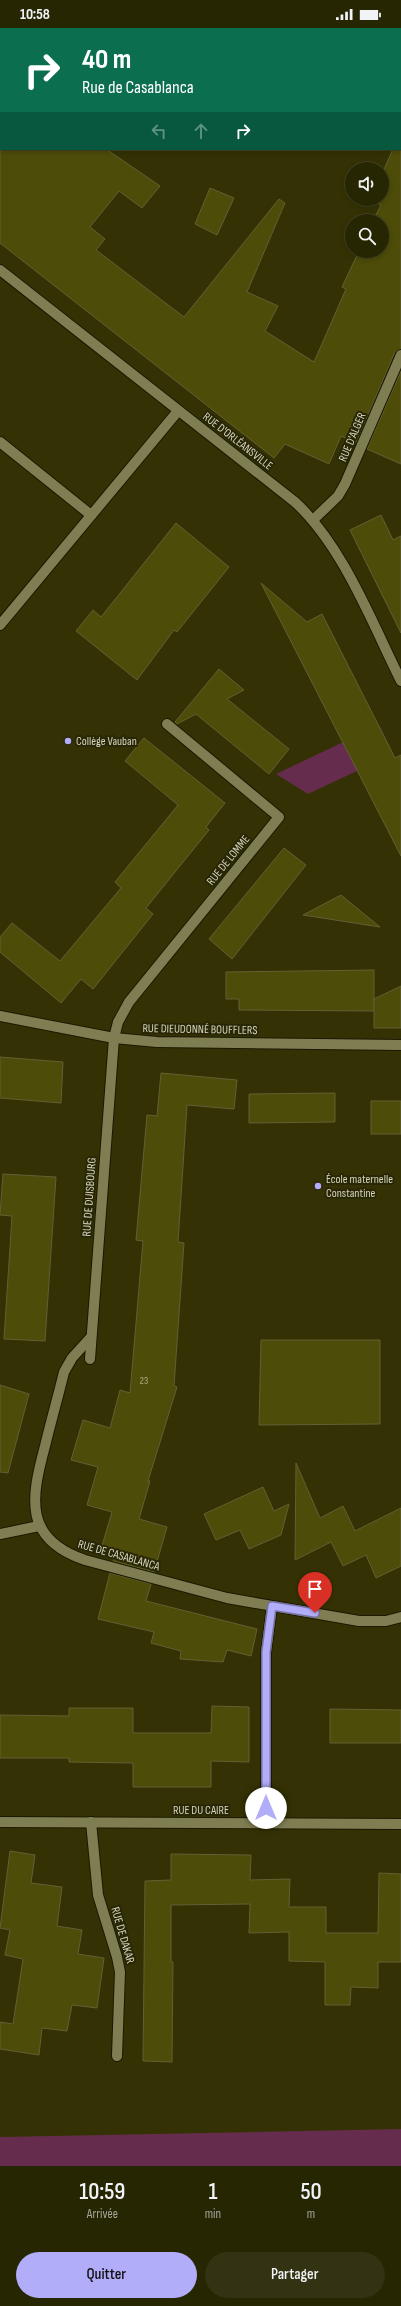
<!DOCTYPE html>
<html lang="fr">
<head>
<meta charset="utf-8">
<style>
	body { margin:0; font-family:"Sofia Sans Condensed",sans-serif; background:#333212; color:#f1f3f6; height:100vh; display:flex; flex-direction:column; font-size:15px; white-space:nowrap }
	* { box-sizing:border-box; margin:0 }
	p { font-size:13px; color:#a4a59a }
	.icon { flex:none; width:22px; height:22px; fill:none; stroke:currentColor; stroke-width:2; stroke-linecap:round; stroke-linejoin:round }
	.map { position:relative; height:2138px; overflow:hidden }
	.side { display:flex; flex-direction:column; background:#272603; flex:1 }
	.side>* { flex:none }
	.top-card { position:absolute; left:0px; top:0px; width:401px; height:122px; box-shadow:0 2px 6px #0003,0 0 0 1px #434325; background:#0b6e4f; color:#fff; overflow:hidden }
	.buttons { position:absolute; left:345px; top:134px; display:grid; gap:8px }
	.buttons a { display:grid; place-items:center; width:44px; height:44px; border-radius:50%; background:#272603; box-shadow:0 2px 6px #0003,0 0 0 1px #434325; font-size:20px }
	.pin { position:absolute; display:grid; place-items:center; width:34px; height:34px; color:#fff; margin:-41px -17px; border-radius:50% 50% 50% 0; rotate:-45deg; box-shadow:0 0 4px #0007 }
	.pin .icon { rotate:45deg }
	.me { position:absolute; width:44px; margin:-22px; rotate:0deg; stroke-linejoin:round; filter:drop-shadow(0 0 3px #0008) }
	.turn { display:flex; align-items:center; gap:14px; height:84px; padding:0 16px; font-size:18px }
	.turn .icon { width:52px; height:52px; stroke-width:2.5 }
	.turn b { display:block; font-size:28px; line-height:34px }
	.lanes { display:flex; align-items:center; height:38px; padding:0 16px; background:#0003; justify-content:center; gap:20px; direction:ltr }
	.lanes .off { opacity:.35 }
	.eta { display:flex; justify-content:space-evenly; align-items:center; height:68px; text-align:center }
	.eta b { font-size:24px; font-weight:600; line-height:28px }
	.primary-button { display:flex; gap:8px; margin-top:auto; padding:8px 16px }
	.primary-button a { flex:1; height:46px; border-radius:24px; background:#b2adf9; color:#111; font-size:16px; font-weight:600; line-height:46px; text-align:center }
	.primary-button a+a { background:#333212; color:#f1f3f6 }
	.status { display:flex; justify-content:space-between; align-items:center; height:28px; padding:0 20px; background:#272603; direction:ltr }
	.status svg { height:11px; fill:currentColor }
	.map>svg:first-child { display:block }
	.green { fill:#652c4d }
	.building { fill:#4e4c09; stroke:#626035 }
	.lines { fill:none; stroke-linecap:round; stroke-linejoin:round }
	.minor-casing { stroke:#1b1900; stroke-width:12 }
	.minor { stroke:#7f7e53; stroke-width:10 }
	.route-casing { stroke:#7470a2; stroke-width:10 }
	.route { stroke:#b2adf9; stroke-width:7 }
	.poi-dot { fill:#b2adf9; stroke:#292706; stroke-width:1.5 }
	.labels { text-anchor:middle; stroke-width:4; stroke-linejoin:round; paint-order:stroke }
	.number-label { font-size:10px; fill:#b3b391 }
	.street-label { font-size:12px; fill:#d5d5be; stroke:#292706 }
	.poi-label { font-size:12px; fill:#d5d5be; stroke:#292706; text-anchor:start }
</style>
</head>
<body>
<div class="status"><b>10:58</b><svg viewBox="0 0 49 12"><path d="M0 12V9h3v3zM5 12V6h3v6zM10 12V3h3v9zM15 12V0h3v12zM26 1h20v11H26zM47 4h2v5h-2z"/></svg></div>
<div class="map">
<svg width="401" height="2138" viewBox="0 0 401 2138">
	<rect width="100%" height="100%" fill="#343204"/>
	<g class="green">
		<polygon points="379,697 393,726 308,766 276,746"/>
		<polygon points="401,2101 401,2138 0,2138 0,2109"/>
	</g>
	<g class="building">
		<polygon points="401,103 401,321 395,324 356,415 341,408 329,436 285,416 274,430 0,215 0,121 106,121 160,158 142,180 119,163 90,199 105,211 96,222 184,289 279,171 285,175 247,264 278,278 265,303 314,334 346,261 342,259 359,223 382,223 382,193 373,193 381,177 371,172 382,171 382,146 393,121 400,121"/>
		<polygon points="210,160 234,170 217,207 195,196"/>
		<polygon points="401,343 401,436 367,421"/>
		<polygon points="381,487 393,512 401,508 401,605 350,502"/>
		<polygon points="176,495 229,539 177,604 174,602 137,652 76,603 93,582 101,589"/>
		<polygon points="261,555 307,594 322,586 395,730 401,727 401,828"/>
		<polygon points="219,641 244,662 227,671 289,721 269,746 196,686 177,696 175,694"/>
		<polygon points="144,710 225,775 206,799 209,802 146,880 153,886 93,961 81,951 61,975 0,924 0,909 12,895 60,933 121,860 115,854 178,777 125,733"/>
		<polygon points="284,820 306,837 232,931 209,911"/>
		<polygon points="341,867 380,899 303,887"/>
		<polygon points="374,942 374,983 239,982 239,971 226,971 226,944"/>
		<polygon points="401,958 401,1000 374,1000 374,971"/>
		<polygon points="0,1029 63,1034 61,1075 0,1070"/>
		<polygon points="161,1045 237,1052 234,1081 187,1077 178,1214 184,1215 174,1358 177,1359 148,1453 150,1453 139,1491 167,1499 154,1544 113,1533 115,1525 101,1521 112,1484 87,1477 98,1439 71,1432 83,1392 110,1400 120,1362 130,1365 143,1213 136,1212 147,1087 157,1088"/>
		<polygon points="335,1065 335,1094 249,1095 249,1066"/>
		<rect x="371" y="1073" width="30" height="33"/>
		<polygon points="3,1146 56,1149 45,1313 4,1311 12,1188 0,1187"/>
		<polygon points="261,1312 380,1312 380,1396 259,1397"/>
		<polygon points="0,1357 29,1366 8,1445 0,1444"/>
		<polygon points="296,1435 320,1490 343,1478 355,1503 401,1480 401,1538 376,1550 366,1527 343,1538 331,1514 295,1532"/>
		<polygon points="263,1459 274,1483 289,1476 281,1507 249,1521 240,1502 216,1512 204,1486"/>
		<polygon points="110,1545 151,1556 146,1573 257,1601 251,1628 227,1622 223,1634 180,1631 181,1623 151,1615 154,1604 98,1591"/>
		<polygon points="212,1678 249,1679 249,1734 211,1733 211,1759 133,1759 133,1735 69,1734 69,1730 0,1730 0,1687 69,1688 69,1680 133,1680 133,1705 211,1705"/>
		<polygon points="330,1681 401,1682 401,1715 330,1715"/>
		<polygon points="10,1823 35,1827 31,1855 62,1859 57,1898 82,1902 78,1926 104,1930 97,1980 72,1977 67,2003 42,2000 39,2027 0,2021 0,1994 13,1996 23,1931 5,1927 10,1902 0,1900"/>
		<polygon points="171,1826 251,1827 250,1852 290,1851 289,1879 326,1879 326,1905 378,1905 379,1845 401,1846 401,1934 378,1934 378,1960 351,1959 350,1977 325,1977 325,1934 289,1933 289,1904 249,1905 250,1876 171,1877 171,1934 173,1934 172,2034 143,2033 145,1853 171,1852"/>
	</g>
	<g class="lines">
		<defs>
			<g id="minor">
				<path d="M0,242L295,474C343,518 372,595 401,653"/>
				<polyline points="0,414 91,487"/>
				<polyline points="313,492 338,468 345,456 401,327"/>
				<polyline points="0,597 178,383"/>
				<polyline points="0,988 114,1010 157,1014 401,1017"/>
				<path d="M91,1309L72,1330L64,1344C58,1369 51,1393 45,1418C31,1470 23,1511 85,1532L227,1570L359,1593H386L401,1589"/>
				<polyline points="90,1331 114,1010 118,994 129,974 279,789 167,696"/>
				<polyline points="0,1506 39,1498"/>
				<polyline points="0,1794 401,1796"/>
				<polyline points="91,1794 98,1867 117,1929 120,1944 117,2028"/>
				<polyline points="266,1795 266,1624 272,1578"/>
			</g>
		</defs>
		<use href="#minor" class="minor-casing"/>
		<use href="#minor" class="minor"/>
	</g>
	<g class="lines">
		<defs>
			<polyline id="route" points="266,1780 266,1624 272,1578 315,1585"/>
		</defs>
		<use href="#route" class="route-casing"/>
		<use href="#route" class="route"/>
	</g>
	<g class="poi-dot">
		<circle cx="68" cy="713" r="4"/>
		<circle cx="318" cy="1158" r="4"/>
	</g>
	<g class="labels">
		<g class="number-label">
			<text x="144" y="1356">23</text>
		</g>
		<g class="street-label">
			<text transform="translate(352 409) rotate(-67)" y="4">RUE D'ALGER</text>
			<text transform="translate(238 413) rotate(38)" y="4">RUE D'ORLÉANSVILLE</text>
			<text transform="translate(228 832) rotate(-51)" y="4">RUE DE LOMME</text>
			<text transform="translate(200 1001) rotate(1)" y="4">RUE DIEUDONNÉ BOUFFLERS</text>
			<text transform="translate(89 1169) rotate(-86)" y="4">RUE DE DUISBOURG</text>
			<text transform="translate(119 1527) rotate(16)" y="4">RUE DE CASABLANCA</text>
			<text x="201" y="1786">RUE DU CAIRE</text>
			<text transform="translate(123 1907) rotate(74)" y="4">RUE DE DAKAR</text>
		</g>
		<g class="poi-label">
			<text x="76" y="717">Collège Vauban</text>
			<text x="326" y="1155">École maternelle<tspan x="326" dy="14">Constantine</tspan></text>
		</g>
	</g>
</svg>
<div class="buttons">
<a><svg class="icon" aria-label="sound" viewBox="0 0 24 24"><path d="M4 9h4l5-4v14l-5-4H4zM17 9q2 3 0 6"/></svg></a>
<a><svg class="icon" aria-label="search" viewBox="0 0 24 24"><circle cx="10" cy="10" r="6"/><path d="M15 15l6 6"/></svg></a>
</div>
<div class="pin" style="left:315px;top:1585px;background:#d93025"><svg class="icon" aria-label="arrive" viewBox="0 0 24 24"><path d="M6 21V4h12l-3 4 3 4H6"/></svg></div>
<svg class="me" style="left:266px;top:1780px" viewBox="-20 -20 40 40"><circle r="19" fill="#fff"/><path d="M0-13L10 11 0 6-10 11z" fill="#b2adf9"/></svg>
<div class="top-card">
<div class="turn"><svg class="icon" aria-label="right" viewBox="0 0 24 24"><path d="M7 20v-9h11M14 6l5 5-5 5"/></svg><div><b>40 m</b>Rue de Casablanca</div></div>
<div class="lanes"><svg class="icon off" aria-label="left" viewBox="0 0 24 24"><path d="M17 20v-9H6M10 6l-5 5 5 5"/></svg><svg class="icon off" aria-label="ahead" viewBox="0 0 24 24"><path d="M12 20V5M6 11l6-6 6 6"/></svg><svg class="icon" aria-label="right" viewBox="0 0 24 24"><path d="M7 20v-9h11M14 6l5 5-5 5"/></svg></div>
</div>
</div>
<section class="side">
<div class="eta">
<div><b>10:59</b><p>Arrivée</p></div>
<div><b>1</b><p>min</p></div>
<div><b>50</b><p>m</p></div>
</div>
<div class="primary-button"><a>Quitter</a><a>Partager</a></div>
</section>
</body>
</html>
